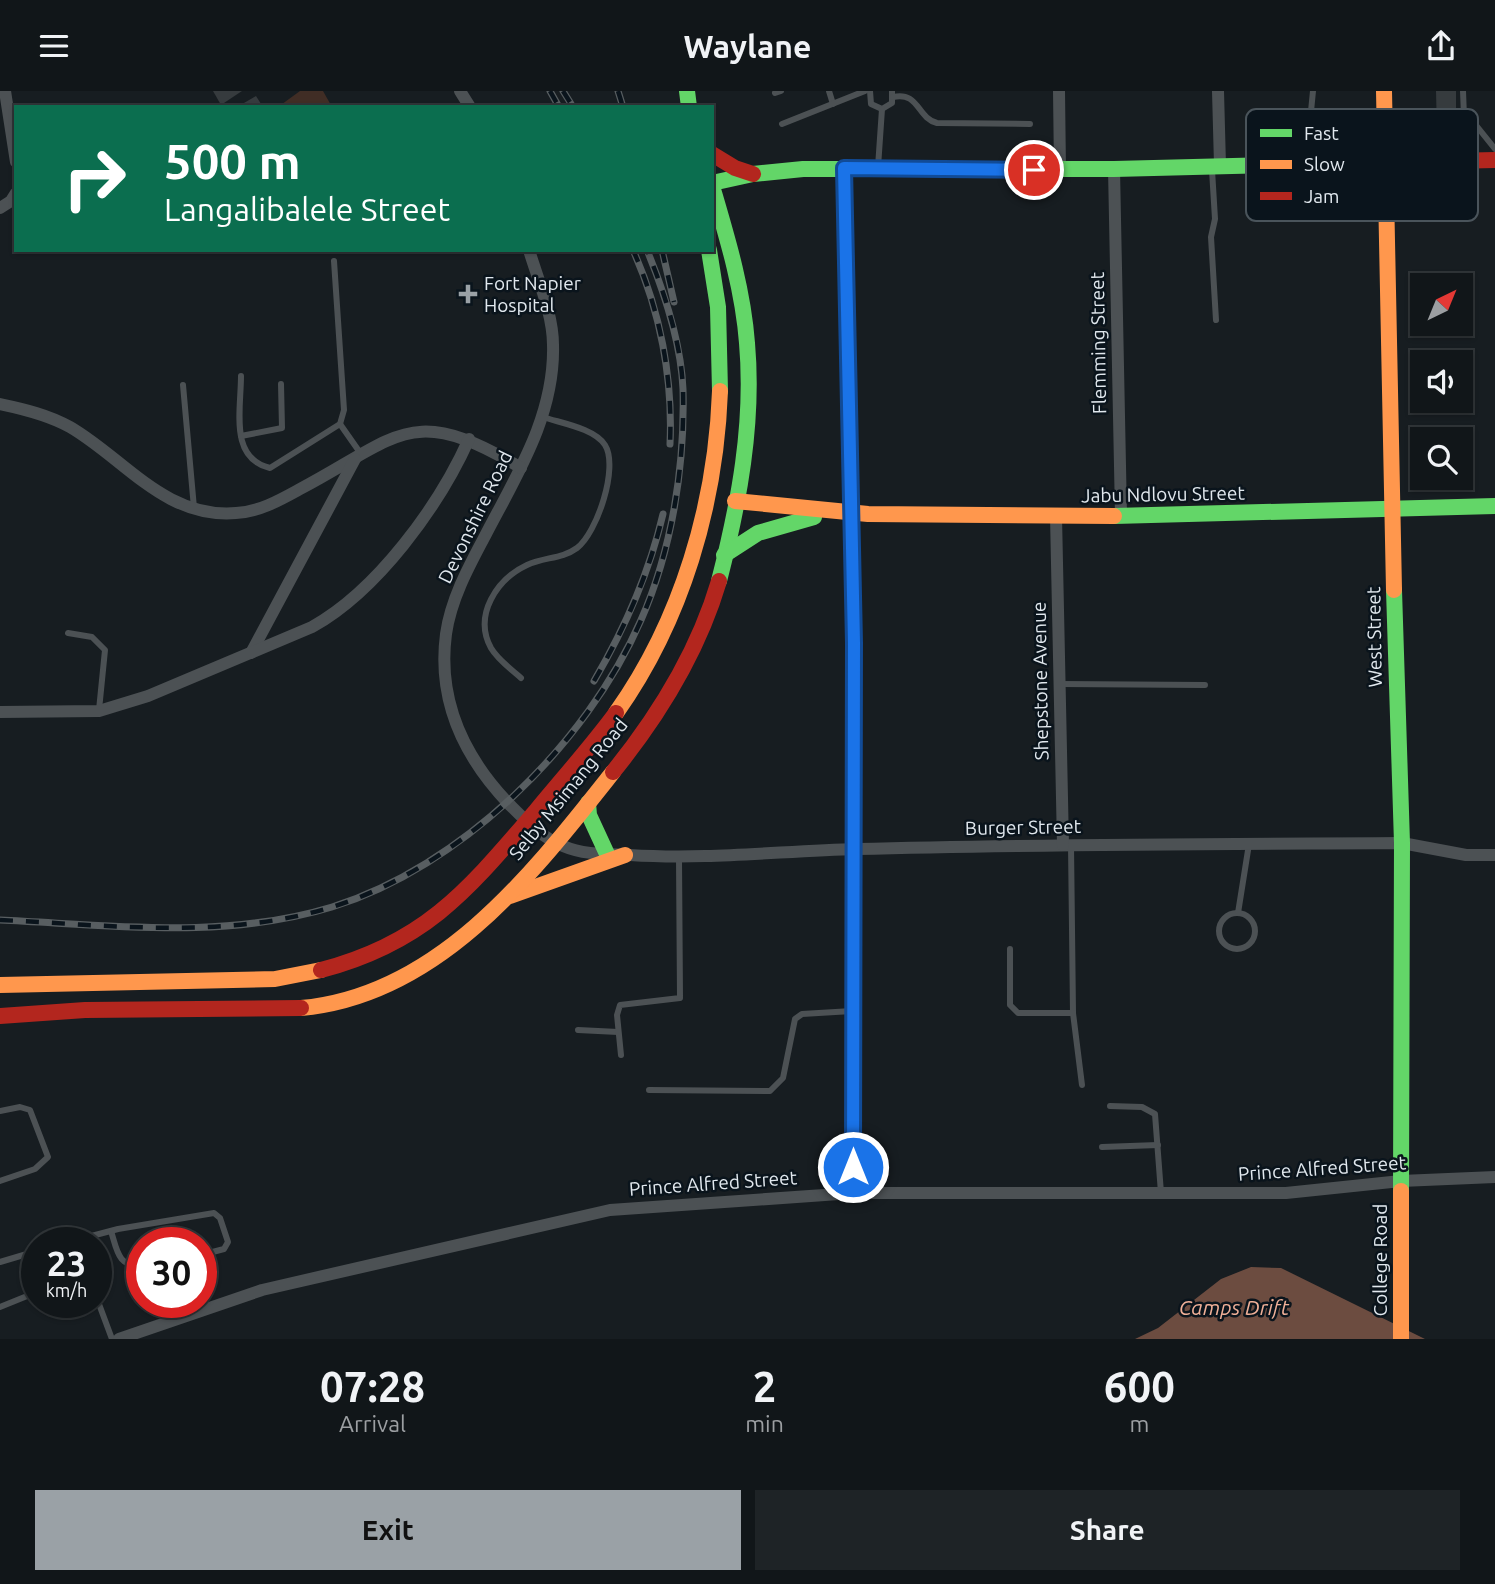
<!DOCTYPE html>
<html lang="en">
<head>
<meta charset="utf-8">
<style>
	body { margin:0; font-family:Ubuntu,sans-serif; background:#1e2326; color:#f1f3f6; height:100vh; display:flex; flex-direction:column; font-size:26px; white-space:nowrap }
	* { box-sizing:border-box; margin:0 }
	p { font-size:23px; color:#9c9fa2 }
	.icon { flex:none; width:38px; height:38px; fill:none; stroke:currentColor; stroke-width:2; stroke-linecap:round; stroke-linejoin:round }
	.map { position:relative; height:1248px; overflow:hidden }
	.side { display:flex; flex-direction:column; background:#111619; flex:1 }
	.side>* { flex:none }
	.banner { position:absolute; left:14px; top:14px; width:700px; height:147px; border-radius:0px; box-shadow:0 2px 5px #0004,0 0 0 2px #303538; background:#0b6e4f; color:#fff; overflow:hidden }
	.needle { width:46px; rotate:43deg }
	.controls { position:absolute; left:1410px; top:182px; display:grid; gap:14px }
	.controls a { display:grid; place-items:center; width:63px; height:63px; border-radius:0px; background:#111619; box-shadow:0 2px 5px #0004,0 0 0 2px #303538; font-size:35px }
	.speed { position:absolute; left:21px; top:1136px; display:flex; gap:14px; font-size:35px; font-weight:700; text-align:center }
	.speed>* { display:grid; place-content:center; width:91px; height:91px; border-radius:50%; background:#111619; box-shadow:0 2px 5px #0004,0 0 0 2px #303538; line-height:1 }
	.speed small { font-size:18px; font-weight:400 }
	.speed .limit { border:10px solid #d22; background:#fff; color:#111 }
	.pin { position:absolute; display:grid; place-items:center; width:60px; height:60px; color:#fff; margin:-30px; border:4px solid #fff; border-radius:50%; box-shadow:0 2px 7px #0007 }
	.me { position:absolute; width:77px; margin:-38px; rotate:0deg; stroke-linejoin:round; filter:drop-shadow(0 0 5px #0008) }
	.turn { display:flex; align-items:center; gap:24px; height:147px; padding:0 35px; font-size:32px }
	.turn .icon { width:91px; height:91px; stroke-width:2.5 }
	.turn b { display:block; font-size:49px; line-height:60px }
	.eta { display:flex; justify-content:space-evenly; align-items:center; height:119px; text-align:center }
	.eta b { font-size:42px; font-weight:600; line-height:49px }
	.cta { display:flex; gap:14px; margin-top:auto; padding:14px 35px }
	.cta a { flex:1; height:80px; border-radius:0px; background:#9aa1a6; color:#111; font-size:28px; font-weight:600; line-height:80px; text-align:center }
	.cta a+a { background:#1e2326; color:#f1f3f6 }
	header { display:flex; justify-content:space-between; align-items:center; height:91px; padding:0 35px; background:#111619; font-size:32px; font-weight:600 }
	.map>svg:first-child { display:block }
	.green { fill:#402d25 }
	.water { fill:#6c4c40 }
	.building { fill:#363b3e }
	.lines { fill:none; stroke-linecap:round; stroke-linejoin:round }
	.lane { stroke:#4c5154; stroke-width:6 }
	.street { stroke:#4c5154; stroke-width:12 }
	.fast { stroke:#63d668; stroke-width:16 }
	.slow { stroke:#ff974d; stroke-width:16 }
	.jam { stroke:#b3261e; stroke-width:16 }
	.rail-casing { stroke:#585e61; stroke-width:7 }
	.rail { stroke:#0a141c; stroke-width:4.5; stroke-dasharray:13; stroke-linecap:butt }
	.route-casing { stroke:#114b97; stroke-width:18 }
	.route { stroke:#1a73e8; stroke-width:12 }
	.poi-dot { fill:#9aa1a6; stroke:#0a141c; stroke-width:2.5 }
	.labels { text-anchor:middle; stroke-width:5; stroke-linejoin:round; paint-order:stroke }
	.poi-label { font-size:19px; fill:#e1e8ee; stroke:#0a141c; text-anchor:start }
	.street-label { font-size:19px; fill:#e1e8ee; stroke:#0a141c }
	.water-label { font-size:21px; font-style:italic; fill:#f0b098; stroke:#0a141c }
	.key { fill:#0a141c; stroke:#4a545b; stroke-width:2 }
	.key-label { font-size:19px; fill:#e1e8ee }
</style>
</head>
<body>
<header><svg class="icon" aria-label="menu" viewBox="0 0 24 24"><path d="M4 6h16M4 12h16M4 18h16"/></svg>Waylane<svg class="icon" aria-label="share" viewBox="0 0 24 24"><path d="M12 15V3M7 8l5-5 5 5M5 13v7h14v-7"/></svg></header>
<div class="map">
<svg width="1495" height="1248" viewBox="0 0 1495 1248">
	<rect width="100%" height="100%" fill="#171d21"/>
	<polygon class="green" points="300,0 323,0 332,16 278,16"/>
	<polygon class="water" points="1251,1176 1281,1177 1425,1248 1135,1248 1158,1237 1221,1188"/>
	<g class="building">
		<polygon points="213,0 242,0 221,14"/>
		<polygon points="1436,0 1456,0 1456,41 1437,41"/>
		<polygon points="256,5 263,16 237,16"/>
	</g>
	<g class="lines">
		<g class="lane">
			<polyline points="829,0 833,13"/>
			<polyline points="870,0 871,13 882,18 892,12 892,0"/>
			<polyline points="775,2 781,0"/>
			<path d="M893,6C919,0 917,27 937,32L1030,33"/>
			<polyline points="1464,25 1475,33 1495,58"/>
			<polyline points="1456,26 1464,25 1463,0"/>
			<polyline points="1386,27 1437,26"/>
			<polyline points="782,33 865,0"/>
			<polyline points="1306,71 1313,0"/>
			<polyline points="878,76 882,18"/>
			<polyline points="1212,79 1215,128 1211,146 1216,229"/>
			<path d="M241,285C241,319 229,367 270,377L340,333L344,319L334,170"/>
			<polyline points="183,294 194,417"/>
			<polyline points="340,333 361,363"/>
			<polyline points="241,345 282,337 281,293"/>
			<polyline points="68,542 92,546 105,559 99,619"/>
			<path d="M521,587C511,578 498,569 491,557C473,524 497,488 527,474C544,466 562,468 577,457C597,442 619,376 605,354C594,337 560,332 543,326"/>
			<polyline points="1060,593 1205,594"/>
			<polyline points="1071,754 1073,922 1082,994"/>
			<circle cx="1237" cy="840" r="18"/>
			<polyline points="1238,822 1249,753"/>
			<polyline points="1010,858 1010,914 1018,922 1073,922"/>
			<polyline points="578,939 618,941"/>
			<polyline points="621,964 617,924 620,914 680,907 679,768"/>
			<polyline points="649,999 770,1000 783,987 795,928 802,923 852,920"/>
			<polyline points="1110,1015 1142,1016 1155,1023 1161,1102"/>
			<polyline points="0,1020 20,1016 30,1019 48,1066 35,1078 0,1090"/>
			<polyline points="1102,1056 1158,1054"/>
			<path d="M111,1140C117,1159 118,1177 142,1174"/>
			<polyline points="65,1152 118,1138 214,1122 220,1127 228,1151 224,1158 201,1164"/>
			<polyline points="0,1171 37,1160"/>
			<polyline points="96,1205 112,1248"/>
			<polyline points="0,1216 37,1201"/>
		</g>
		<g class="street">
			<polyline points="5,0 16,71"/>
			<polyline points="460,0 470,16"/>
			<polyline points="1059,0 1060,79"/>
			<polyline points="1218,0 1220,74"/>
			<path d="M844,77C855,419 851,760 853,1102"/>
			<polyline points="1114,78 1121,424"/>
			<polyline points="0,117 11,110 16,102"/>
			<path d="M529,159C538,189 553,223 553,254C555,325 516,385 485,445C469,475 451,508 446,543C437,611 464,666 509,713C525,729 542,747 563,755C584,764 607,763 630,764C706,769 780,760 857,758C1038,753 1220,753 1402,752L1466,764H1495"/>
			<path d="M0,313C24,318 49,324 70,336C125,368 165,428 236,422C259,421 280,409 300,398C400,345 411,311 521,377"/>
			<polyline points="1056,425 1063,754"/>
			<polyline points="251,562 355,368"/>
			<path d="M0,621L99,620L148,605L312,536C377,500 439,415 469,348"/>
			<polyline points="119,1248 262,1199 610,1119 853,1102 1286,1102 1401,1090 1495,1086"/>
		</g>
		<g class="fast">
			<polyline points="687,0 689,16"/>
			<polyline points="712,92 753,83 803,78 1114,78 1358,72"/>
			<path d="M712,95C727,146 743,198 747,252C754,332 739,412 719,490"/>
			<polyline points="709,159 718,216 720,300"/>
			<polyline points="1114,425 1495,415"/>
			<polyline points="724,464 758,442 814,426"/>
			<polyline points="1394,499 1402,752 1401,1100"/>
			<polyline points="588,712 589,724 607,763"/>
		</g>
		<g class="slow">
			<polyline points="1384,0 1394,499"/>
			<polyline points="735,410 868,423 1114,425"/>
			<path d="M616,622C682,529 716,413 720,300"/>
			<polyline points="510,805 625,764"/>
			<polyline points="0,894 275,888 321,879"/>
			<path d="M301,917C439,905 533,782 613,681"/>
			<polyline points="1401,1248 1401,1100"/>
		</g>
		<g class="jam">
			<polyline points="712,63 735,77 753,83"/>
			<polyline points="1358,72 1495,69"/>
			<path d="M613,681C660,623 698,561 719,490"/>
			<path d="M321,879C425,852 468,799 535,721C562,688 591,656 616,622"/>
			<polyline points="0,925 85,919 301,917"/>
		</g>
		<defs>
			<g id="rail">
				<polyline points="550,0 559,16"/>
				<polyline points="563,0 573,16"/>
				<polyline points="618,0 623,16"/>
				<path d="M633,159C660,219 673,287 670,353"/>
				<polyline points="662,159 674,211"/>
				<path d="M594,590C625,537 649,483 663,423"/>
				<path d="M0,829C111,834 224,849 332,816C461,776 587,653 641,529C672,459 685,375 683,298C681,251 665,203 647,159"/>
			</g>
		</defs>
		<use href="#rail" class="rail-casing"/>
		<use href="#rail" class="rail"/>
	</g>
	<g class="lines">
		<defs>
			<polyline id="route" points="853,1076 854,552 844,77 1034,79"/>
		</defs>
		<use href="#route" class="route-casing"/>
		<use href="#route" class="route"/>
	</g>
	<path class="poi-dot" d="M464.5 192.5h7v7h7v7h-7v7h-7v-7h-7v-7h7z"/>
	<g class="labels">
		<g class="poi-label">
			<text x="484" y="199">Fort Napier<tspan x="484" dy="22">Hospital</tspan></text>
		</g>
		<g class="street-label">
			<text transform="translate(1098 252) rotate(-91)" y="7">Flemming Street</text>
			<text transform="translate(1163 403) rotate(-1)" y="7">Jabu Ndlovu Street</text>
			<text transform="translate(475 426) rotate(-64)" y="7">Devonshire Road</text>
			<text transform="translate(1374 546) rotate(-91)" y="7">West Street</text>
			<text transform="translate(1040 590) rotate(-91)" y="7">Shepstone Avenue</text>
			<text transform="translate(568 698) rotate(-51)" y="7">Selby Msimang Road</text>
			<text transform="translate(1023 736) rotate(-1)" y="7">Burger Street</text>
			<text transform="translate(1322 1077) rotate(-4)" y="7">Prince Alfred Street</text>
			<text transform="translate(713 1092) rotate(-4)" y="7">Prince Alfred Street</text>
			<text transform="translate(1380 1169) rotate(-90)" y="7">College Road</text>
		</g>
		<g class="water-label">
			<text x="1234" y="1224">Camps Drift</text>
		</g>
	</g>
	<rect x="1246" y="18" width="232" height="112" rx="10" class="key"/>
	<rect x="1260" y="38" width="32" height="8" fill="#63d668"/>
	<rect x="1260" y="69" width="32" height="9" fill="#ff974d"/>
	<rect x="1260" y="101" width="32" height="8" fill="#b3261e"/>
	<g class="key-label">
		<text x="1304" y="49">Fast</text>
		<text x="1304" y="80">Slow</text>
		<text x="1304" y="112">Jam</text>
	</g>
</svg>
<div class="controls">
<a><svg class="needle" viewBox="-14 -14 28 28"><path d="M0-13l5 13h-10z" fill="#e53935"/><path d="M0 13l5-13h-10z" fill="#9c9fa2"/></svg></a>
<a><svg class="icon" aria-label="sound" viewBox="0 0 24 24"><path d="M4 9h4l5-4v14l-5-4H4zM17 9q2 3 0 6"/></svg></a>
<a><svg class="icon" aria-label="search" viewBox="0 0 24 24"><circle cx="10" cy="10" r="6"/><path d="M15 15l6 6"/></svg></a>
</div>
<div class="speed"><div>23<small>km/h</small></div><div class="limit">30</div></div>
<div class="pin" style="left:1034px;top:79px;background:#d93025"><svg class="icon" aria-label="arrive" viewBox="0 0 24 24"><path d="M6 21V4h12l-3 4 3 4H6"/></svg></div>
<svg class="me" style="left:853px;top:1076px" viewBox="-20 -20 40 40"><circle r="17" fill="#1a73e8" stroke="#fff" stroke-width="3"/><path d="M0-11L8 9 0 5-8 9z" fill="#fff"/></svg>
<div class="banner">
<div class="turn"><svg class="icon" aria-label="right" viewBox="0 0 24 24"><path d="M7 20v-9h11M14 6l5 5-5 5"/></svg><div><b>500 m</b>Langalibalele Street</div></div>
</div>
</div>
<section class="side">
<div class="eta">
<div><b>07:28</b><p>Arrival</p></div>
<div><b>2</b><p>min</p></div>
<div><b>600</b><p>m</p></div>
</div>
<div class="cta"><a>Exit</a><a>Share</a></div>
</section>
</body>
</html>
